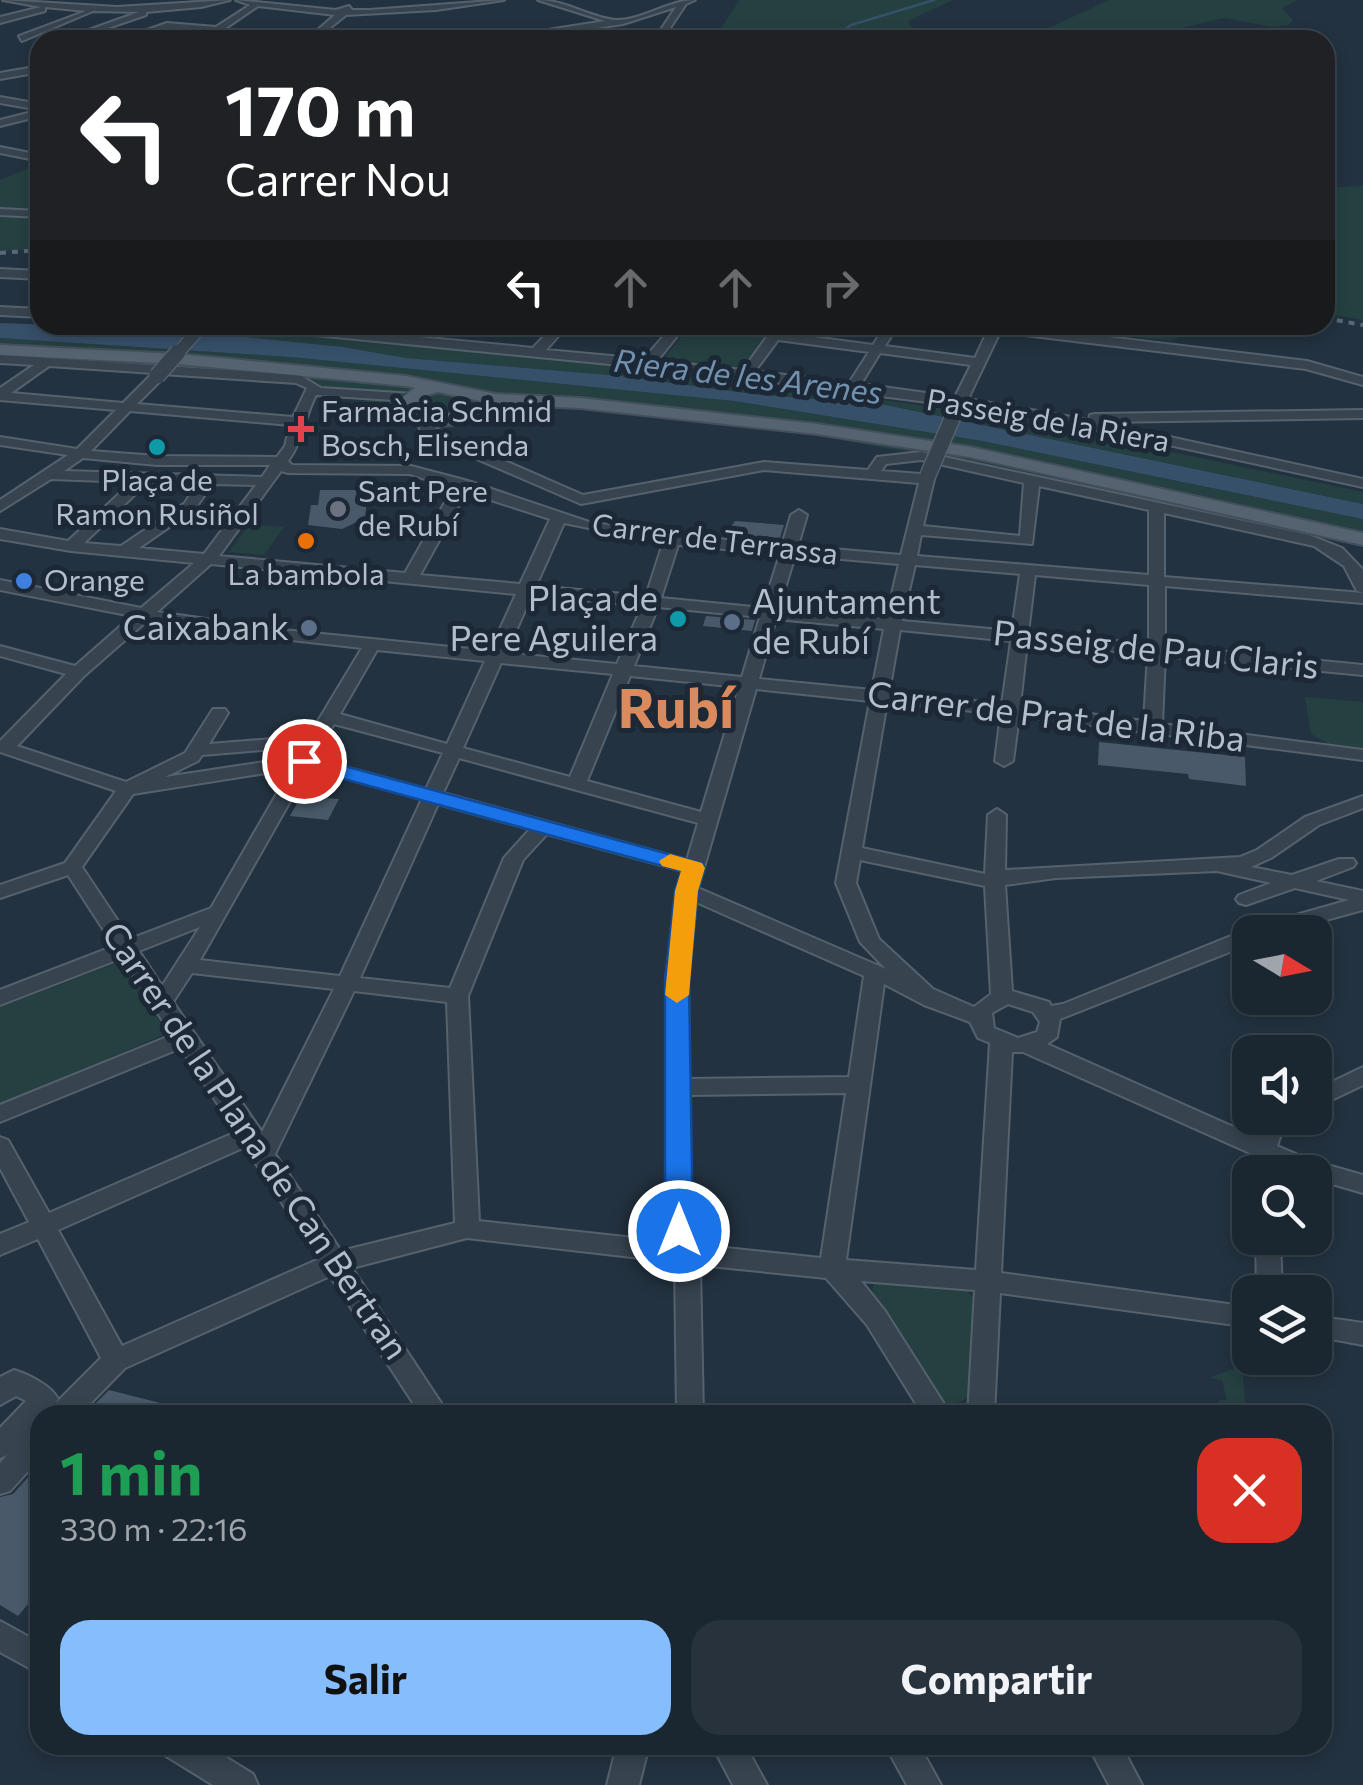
<!DOCTYPE html>
<html lang="es">
<head>
<meta charset="utf-8">
<style>
	body { margin:0; font-family:Commissioner,sans-serif; background:#27323c; color:#f1f3f6; height:100vh; display:flex; flex-direction:column; font-size:38px; white-space:nowrap }
	* { box-sizing:border-box; margin:0 }
	p { font-size:32px; color:#9fa5ab }
	.icon { flex:none; width:55px; height:55px; fill:none; stroke:currentColor; stroke-width:2; stroke-linecap:round; stroke-linejoin:round }
	.map { position:relative; flex:1; overflow:hidden }
	.drawer { position:absolute; left:30px; top:1405px; width:1302px; height:350px; display:flex; flex-direction:column; background:#1a2630; border-radius:30px; box-shadow:0 5px 15px #0003,0 0 0 2px #38434c }
	.drawer>* { flex:none }
	.banner { position:absolute; left:30px; top:30px; width:1305px; height:305px; border-radius:30px; box-shadow:0 5px 15px #0003,0 0 0 2px #38434c; background:#202124; color:#fff; overflow:hidden }
	.needle { width:65px; rotate:100deg }
	.tools { position:absolute; left:1232px; top:915px; display:grid; gap:20px }
	.tools a { display:grid; place-items:center; width:100px; height:100px; border-radius:20px; background:#1a2630; box-shadow:0 5px 15px #0003,0 0 0 2px #38434c; font-size:50px }
	.pin { position:absolute; display:grid; place-items:center; width:85px; height:85px; color:#fff; margin:-42px; border:5px solid #fff; border-radius:50%; box-shadow:0 2px 10px #0007 }
	.me { position:absolute; width:110px; margin:-55px; rotate:0deg; stroke-linejoin:round; filter:drop-shadow(0 0 8px #0008) }
	.turn { display:flex; align-items:center; gap:35px; height:210px; padding:0 30px; font-size:45px }
	.turn .icon { width:130px; height:130px; stroke-width:2.5 }
	.turn b { display:block; font-size:70px; line-height:85px }
	.lanes { display:flex; align-items:center; height:95px; padding:0 30px; background:#0003; justify-content:center; gap:50px; direction:ltr }
	.lanes .off { opacity:.35 }
	.round { display:grid; place-items:center; flex:none; width:105px; height:105px; border-radius:30px; background:#27323c }
	.summary { display:flex; align-items:center; justify-content:space-between; height:170px; padding:0 30px }
	h1 { font-size:60px; font-weight:700; line-height:75px; color:#1e9e55 }
	.cta { display:flex; gap:20px; margin-top:auto; padding:20px 30px }
	.cta a { flex:1; height:115px; border-radius:30px; background:#85bdfd; color:#111; font-size:40px; font-weight:700; line-height:115px; text-align:center }
	.cta a+a { background:#27323c; color:#f1f3f6 }
	.map>svg:first-child { display:block }
	.green { fill:#254041 }
	.water { fill:#37506a }
	.lines { fill:none; stroke-linecap:round; stroke-linejoin:round }
	.stream { stroke:#37506a; stroke-width:2.5 }
	.building { fill:#495969 }
	.minor-casing { stroke:#55616d; stroke-width:4 }
	.major-casing { stroke:#434f5c; stroke-width:4 }
	.minor { fill:#37434f; fill-rule:evenodd }
	.major { fill:#556270; fill-rule:evenodd }
	.rail { stroke:#596877; stroke-width:4; stroke-dasharray:6 6; stroke-linecap:butt }
	.minor-bridge-far1-casing { stroke:#55616d; stroke-width:14; stroke-linecap:butt }
	.minor-bridge-casing { stroke:#55616d; stroke-width:18; stroke-linecap:butt }
	.minor-bridge-far1 { stroke:#37434f; stroke-width:11 }
	.minor-bridge { stroke:#37434f; stroke-width:15 }
	.route { fill:#1a73e8; stroke:#114b97; stroke-width:2.5 }
	.slow { fill:#f59e0b }
	.health-dot { fill:#e0444e; stroke:#1c2835; stroke-width:4 }
	.culture-dot { fill:#0f9aa8; stroke:#1c2835; stroke-width:4 }
	.worship-dot { fill:#6b7280; stroke:#1c2835; stroke-width:4 }
	.food-dot { fill:#e8710a; stroke:#1c2835; stroke-width:4 }
	.shop-dot { fill:#3f7fe0; stroke:#1c2835; stroke-width:4 }
	.service-dot { fill:#5c6f8a; stroke:#1c2835; stroke-width:4 }
	.labels { text-anchor:middle; stroke-width:10; stroke-linejoin:round; paint-order:stroke }
	.far-poi-label { font-size:30px; fill:#b3beca; stroke:#1c2835; text-anchor:start }
	.far-street-label { font-size:30px; fill:#b3beca; stroke:#1c2835 }
	.far-water-label { font-size:32px; font-style:italic; fill:#7291af; stroke:#1c2835 }
	.poi-label { font-size:35px; fill:#b3beca; stroke:#1c2835; text-anchor:end }
	.street-label { font-size:35px; fill:#b3beca; stroke:#1c2835 }
	.town-label { font-size:55px; font-weight:bold; fill:#db8a5e; stroke:#1c2835 }
</style>
</head>
<body>
<div class="map">
<svg width="1363" height="1785" viewBox="0 0 1363 1785">
	<rect width="100%" height="100%" fill="#233240"/>
	<g class="green">
		<polygon points="739,0 953,0 910,20 908,23 917,32 895,31 890,40 714,40"/>
		<polygon points="1109,0 1297,0 1282,8 1293,20 1289,25 1273,27 1224,18 1177,29 1192,32 1162,40 1008,40 1044,30"/>
		<polygon points="31,167 40,169 40,210 0,209 0,180"/>
		<polygon points="1363,186 1363,320 1325,313 1325,188"/>
		<polygon points="0,217 40,217 40,249 0,251"/>
		<polygon points="45,325 225,327 700,374 1010,418 1363,492 1363,504 881,404 761,395 620,376 406,358 343,347 169,329"/>
		<polygon points="690,325 770,333 743,371 668,364 666,356"/>
		<polygon points="1024,325 1209,325 1170,341"/>
		<polygon points="0,338 291,357 734,401 982,441 1340,514 1363,519 1363,547 1058,479 818,436 577,406 498,411 453,428 414,424 352,395 347,388 328,388 305,378 0,357"/>
		<polygon points="249,524 284,527 264,555 229,552"/>
		<polygon points="1305,697 1363,702 1363,751 1334,747 1311,734"/>
		<polygon points="122,961 167,1033 0,1106 0,1007"/>
		<path d="M883,1280L958,1287L967,1291L980,1305L972,1393C962,1403 953,1406 940,1401L872,1293L874,1282Z"/>
		<polygon points="1242,1365 1246,1415 1220,1415 1219,1400 1227,1400 1222,1380 1210,1378"/>
	</g>
	<polygon class="water" points="0,323 169,329 343,347 406,358 620,376 761,395 881,404 1363,504 1363,519 982,441 734,401 291,357 0,338"/>
	<g class="lines">
		<polyline class="stream" points="850,40 842,32 851,25 934,0"/>
	</g>
	<g class="building">
		<polygon points="320,490 357,490 356,494 367,499 365,518 342,529 308,525 311,505 318,505"/>
		<polygon points="735,521 784,525 779,541 724,536"/>
		<polygon points="706,616 755,620 752,631 703,626"/>
		<polygon points="1099,742 1245,757 1246,786 1189,779 1188,774 1098,765"/>
		<polygon points="301,796 339,799 328,820 290,816"/>
		<polygon points="109,1390 184,1409 183,1415 84,1415"/>
		<polygon points="40,1464 40,1590 18,1616 0,1605 0,1497 13,1494"/>
	</g>
	<g class="lines">
		<defs>
			<g id="minor">
				<polygon points="3,0 117,7 230,0 201,7 146,12 146,15 73,40 61,40 139,12 93,11 22,41 19,36 86,11 45,7 45,11 0,23 0,17 41,7"/>
				<polygon points="236,0 336,10 349,6 352,10 370,10 504,0 436,10 346,15 315,40 306,40 335,15 258,6 223,30 237,40 227,40 218,34 209,40 199,40 208,32 147,30 167,23 216,27 250,5"/>
				<path d="M538,0C565,0 591,18 616,20C640,21 669,0 695,0L686,4L662,40H654L676,7L623,24L518,40L491,36L450,40L491,30L510,36L605,21Z"/>
				<polygon points="40,66 40,72 0,79 0,73"/>
				<polygon points="0,97 40,104 40,110 0,103"/>
				<polygon points="40,110 40,116 0,126 0,120"/>
				<polygon points="0,147 40,155 40,161 0,153"/>
				<polygon points="0,209 40,211 40,217 0,215"/>
				<polygon points="0,269 40,271 40,279 0,277"/>
				<polygon points="0,307 40,309 40,317 0,315"/>
				<path d="M248,325H292L533,348L555,325H568L546,350L644,359L673,325H686L657,361L743,370L769,334L726,325H786L783,333L873,345L886,325H898L885,346L975,358L988,330L970,325H1007L1307,361L1363,377V385L1306,369L1000,332L968,399L1089,420L1090,415L1095,414L1363,410V418L1101,422L1363,479V487L1118,434L969,407L952,410L951,405L701,373L254,329ZM778,340L869,352L849,383L755,371ZM880,353L971,365L955,397L861,384Z"/>
				<path d="M0,355L299,375L321,388L414,394V400L409,401L316,395C304,418 303,441 288,461L292,465L411,466L468,481L589,522L672,535L782,545L791,515L799,510L807,515L798,546L901,555L919,483L764,470L581,504L440,443L421,431L416,419L428,416L432,426L450,437L583,495L764,462L868,470L877,457L921,452L1309,535L1342,548L1363,570V593L1357,591L1344,566L1314,546L1164,513V577L1363,593V603L1165,586V646L1363,665V675L1165,656L1162,724L1363,750V760L1019,716L1013,761L1004,766L995,761L1001,714L887,702L862,848L985,874L988,815L997,809L1006,815L1005,870L1240,857L1257,850L1305,817L1363,796V808L1319,825L1271,858L1251,867L1292,875L1339,859H1353L1356,863L1353,867L1316,881L1363,891V910L1282,932H1250V944L1060,1019L1057,1037L1047,1044L1256,1137L1269,1118H1296L1281,1134L1277,1146L1310,1160L1363,1175V1193L1315,1179V1172H1293L1276,1165V1172H1252V1154L1023,1052H1012L1001,1273L1250,1307V1327L1000,1293L994,1415H968L975,1290L861,1281L885,1311L951,1415H923L867,1325L826,1278L700,1265L703,1415H677L675,1262L467,1238L352,1268L449,1415H421L330,1276L125,1368L79,1415H49L50,1411L40,1415V1422L33,1430L40,1427V1458L10,1491L0,1494V1463L7,1455L0,1458V1428L26,1401L16,1396L0,1405V1377L14,1370C29,1375 51,1385 58,1399L56,1403L101,1358L38,1239L0,1255V1234L29,1222L0,1168V1137L8,1140L49,1213L236,1132L181,1048L0,1122V1105L172,1035L122,958L0,1005V990L114,946L68,875L0,898V885L65,863L116,791L0,752V741L66,674L0,656V646L75,666L132,616L0,590V580L141,608L194,563L71,551L0,539V529L68,541L132,482L51,479L0,511V500L68,455L0,445V437L77,449L116,410L0,400V388L34,365L0,363ZM49,366L153,373L123,403L11,393ZM162,374L296,383L307,388L293,417L137,404L162,379ZM130,411L290,425L285,446L277,457L157,456L91,451ZM83,458L157,465H270L262,477L64,471ZM921,460L1024,483L1020,536L923,526L935,475L933,472L921,474L881,471L886,464ZM281,471L288,473L410,474L453,488L405,573L219,556ZM148,482L197,483L185,503L121,546L84,543ZM212,484L256,485L204,554L139,548L195,509ZM1039,486L1149,510V575L917,556L921,535L1032,544ZM466,492L550,519L520,584L420,575ZM564,523L663,543L646,596L536,586ZM678,545L780,554L763,608L661,598ZM795,555L899,564L886,619L779,609ZM211,564L516,594L490,651L283,630L157,612ZM915,565L1020,574L1012,631L902,621ZM1035,575L1149,585V644L1028,633ZM532,595L642,606L617,664L506,653ZM658,607L760,617L742,677L634,666ZM776,619L884,629L872,690L759,679ZM148,620L194,629L362,648L309,736L209,744L228,713L225,709H213L185,753L126,782L17,746L84,676ZM900,630L1011,641L1002,704L889,692ZM1027,643L1148,654L1144,721L1020,705ZM377,650L485,661L447,744L340,714ZM501,663L613,674L570,777L463,748ZM630,676L739,687L701,812L587,781ZM756,689L870,701L836,883L860,942L886,969L698,888ZM334,724L443,753L426,789L304,756L165,777L198,761L202,755L321,745ZM459,758L698,823L687,860L443,793ZM309,768L422,799L340,976L200,960ZM291,769L211,908L130,939L82,867L133,794ZM438,804L530,829L504,858L450,988L360,978ZM547,834L683,871L677,891L666,979L667,1231L671,1242L479,1221L468,996L523,860ZM860,860L985,886L991,994L974,1007L933,989L879,939L856,883ZM1217,871L1271,883L1239,895L1236,899L1239,903L1246,905L1295,888L1349,900L1253,927L1063,1004L1051,1006L1049,1002L1012,991L1005,885L1056,878ZM696,902L864,976L849,1077L689,1079L688,979ZM200,927L162,986L139,951ZM192,973L334,989L262,1132L173,1002ZM884,984L924,1005L970,1022L978,1038L990,1043L976,1270L846,1260ZM354,991L447,1002L455,1223L341,1251L275,1154ZM1008,1004L1033,1012L1040,1022L1037,1032L1018,1038L994,1028L992,1013ZM846,1093L821,1258L697,1245L691,1231L689,1095ZM245,1147L319,1259L122,1346L58,1230Z"/>
				<polygon points="1363,1067 1363,1085 1315,1108 1315,1090"/>
				<polygon points="1256,1238 1280,1238 1282,1292 1257,1292"/>
				<polygon points="1315,1316 1363,1323 1363,1345 1315,1336"/>
				<polygon points="0,1621 40,1643 40,1674 0,1652"/>
				<polygon points="161,1745 206,1745 253,1774 258,1785 213,1785 166,1756"/>
				<polygon points="617,1745 649,1745 639,1785 607,1785"/>
				<polygon points="712,1745 745,1745 767,1785 733,1785"/>
				<polygon points="885,1745 919,1745 941,1785 907,1785"/>
				<polygon points="1088,1745 1121,1745 1142,1785 1109,1785"/>
			</g>
			<path id="major" d="M0,345L178,354L406,376L496,394L580,398L817,424L970,447L1363,533V545L970,457L817,434L580,408L514,405L512,410C476,419 428,440 396,411L397,401L415,388L406,386L178,364L0,355ZM438,392L495,404L442,415L413,408L424,396Z"/>
		</defs>
		<use href="#minor" class="minor-casing"/>
		<use href="#major" class="major-casing"/>
		<use href="#minor" class="minor"/>
		<use href="#major" class="major"/>
		<g class="rail">
			<polyline points="0,253 40,250"/>
			<polyline points="1325,318 1363,325"/>
		</g>
		<defs>
			<polyline id="minor-bridge-far1" points="176,355 203,325"/>
			<g id="minor-bridge">
				<polyline points="157,376 178,352"/>
				<polyline points="928,475 957,407"/>
			</g>
		</defs>
		<use href="#minor-bridge-far1" class="minor-bridge-far1-casing"/>
		<use href="#minor-bridge" class="minor-bridge-casing"/>
		<use href="#minor-bridge-far1" class="minor-bridge-far1"/>
		<use href="#minor-bridge" class="minor-bridge"/>
	</g>
	<polygon class="route" points="304,755 702,863 705,868 698,891 689,980 693,1231 689,1239 679,1242 669,1239 665,1231 665,980 675,891 681,871 296,766 293,761"/>
	<polygon class="slow" points="670,854 702,863 705,868 698,891 689,995 677,1003 665,995 675,891 681,871 662,866 659,861"/>
	<path class="health-dot" d="M296 414h10v10h10v10h-10v10h-10v-10h-10v-10h10z"/>
	<g class="culture-dot">
		<circle cx="157" cy="447" r="10"/>
		<circle cx="678" cy="619" r="10"/>
	</g>
	<circle class="worship-dot" cx="338" cy="509" r="10"/>
	<circle class="food-dot" cx="306" cy="541" r="10"/>
	<circle class="shop-dot" cx="24" cy="581" r="10"/>
	<g class="service-dot">
		<circle cx="732" cy="622" r="10"/>
		<circle cx="309" cy="628" r="10"/>
	</g>
	<g class="labels">
		<g class="far-poi-label">
			<text x="321" y="422">Farmàcia Schmid<tspan x="321" dy="34">Bosch, Elisenda</tspan></text>
			<text x="157" y="491" text-anchor="middle">Plaça de<tspan x="157" dy="34">Ramon Rusiñol</tspan></text>
			<text x="358" y="502">Sant Pere<tspan x="358" dy="34">de Rubí</tspan></text>
			<text x="306" y="585" text-anchor="middle">La bambola</text>
			<text x="44" y="591">Orange</text>
		</g>
		<g class="far-street-label">
			<text transform="translate(1048 421) rotate(10)" y="10">Passeig de la Riera</text>
			<text transform="translate(715 540) rotate(7)" y="10">Carrer de Terrassa</text>
		</g>
		<g class="far-water-label">
			<text transform="translate(748 377) rotate(7)" y="11">Riera de les Arenes</text>
		</g>
		<g class="poi-label">
			<text x="658" y="611">Plaça de<tspan x="658" dy="40">Pere Aguilera</tspan></text>
			<text x="752" y="614" text-anchor="start">Ajuntament<tspan x="752" dy="40">de Rubí</tspan></text>
			<text x="289" y="640">Caixabank</text>
		</g>
		<g class="street-label">
			<text transform="translate(1156 650) rotate(6)" y="12">Passeig de Pau Claris</text>
			<text transform="translate(1056 717) rotate(7)" y="12">Carrer de Prat de la Riba</text>
			<text transform="translate(255 1141) rotate(56)" y="12">Carrer de la Plana de Can Bertran</text>
		</g>
		<g class="town-label">
			<text x="676" y="728">Rubí</text>
		</g>
	</g>
</svg>
<div class="tools">
<a><svg class="needle" viewBox="-14 -14 28 28"><path d="M0-13l5 13h-10z" fill="#e53935"/><path d="M0 13l5-13h-10z" fill="#9fa5ab"/></svg></a>
<a><svg class="icon" aria-label="sound" viewBox="0 0 24 24"><path d="M4 9h4l5-4v14l-5-4H4zM17 9q2 3 0 6"/></svg></a>
<a><svg class="icon" aria-label="search" viewBox="0 0 24 24"><circle cx="10" cy="10" r="6"/><path d="M15 15l6 6"/></svg></a>
<a><svg class="icon" aria-label="layers" viewBox="0 0 24 24"><path d="M12 4l9 5-9 5-9-5zM3 14l9 5 9-5"/></svg></a>
</div>
<div class="pin" style="left:304px;top:761px;background:#d93025"><svg class="icon" aria-label="arrive" viewBox="0 0 24 24"><path d="M6 21V4h12l-3 4 3 4H6"/></svg></div>
<svg class="me" style="left:679px;top:1231px" viewBox="-20 -20 40 40"><circle r="17" fill="#1a73e8" stroke="#fff" stroke-width="3"/><path d="M0-11L8 9 0 5-8 9z" fill="#fff"/></svg>
<div class="banner">
<div class="turn"><svg class="icon" aria-label="left" viewBox="0 0 24 24"><path d="M17 20v-9H6M10 6l-5 5 5 5"/></svg><div><b>170 m</b>Carrer Nou</div></div>
<div class="lanes"><svg class="icon" aria-label="left" viewBox="0 0 24 24"><path d="M17 20v-9H6M10 6l-5 5 5 5"/></svg><svg class="icon off" aria-label="ahead" viewBox="0 0 24 24"><path d="M12 20V5M6 11l6-6 6 6"/></svg><svg class="icon off" aria-label="ahead" viewBox="0 0 24 24"><path d="M12 20V5M6 11l6-6 6 6"/></svg><svg class="icon off" aria-label="right" viewBox="0 0 24 24"><path d="M7 20v-9h11M14 6l5 5-5 5"/></svg></div>
</div>
<section class="drawer">
<div class="summary"><div><h1>1 min</h1><p>330 m · 22:16</p></div><a class="round" style="background:#d93025;color:#fff"><svg class="icon" aria-label="close" viewBox="0 0 24 24"><path d="M6 6l12 12M18 6L6 18"/></svg></a></div>
<div class="cta"><a>Salir</a><a>Compartir</a></div>
</section>
</div>
</body>
</html>
